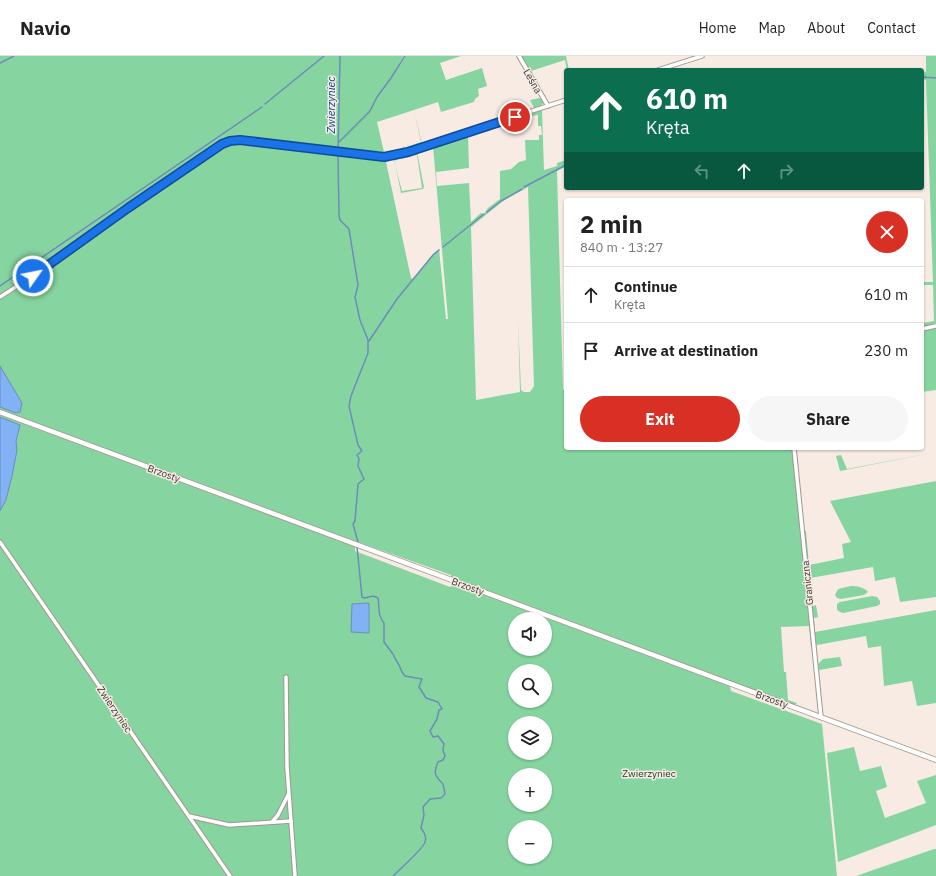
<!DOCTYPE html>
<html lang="en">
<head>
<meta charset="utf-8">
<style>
	body { margin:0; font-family:"IBM Plex Sans",sans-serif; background:#f6f6f6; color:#222; height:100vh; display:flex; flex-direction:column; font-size:15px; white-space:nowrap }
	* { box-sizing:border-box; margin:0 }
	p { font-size:13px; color:#767676 }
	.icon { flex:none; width:22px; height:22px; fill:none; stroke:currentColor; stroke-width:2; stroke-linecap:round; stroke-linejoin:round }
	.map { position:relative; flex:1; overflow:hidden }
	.drawer { position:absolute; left:564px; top:142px; width:360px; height:252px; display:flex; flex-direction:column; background:#fff; border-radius:4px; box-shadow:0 1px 3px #0004 }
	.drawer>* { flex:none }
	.guide { position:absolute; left:564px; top:12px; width:360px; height:122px; border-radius:4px; box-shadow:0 1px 3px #0004; background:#0b6e4f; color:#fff; overflow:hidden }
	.fabs { position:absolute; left:508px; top:556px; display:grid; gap:8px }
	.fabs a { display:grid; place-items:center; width:44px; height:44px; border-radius:50%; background:#fff; box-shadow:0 1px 3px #0004; font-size:20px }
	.pin { position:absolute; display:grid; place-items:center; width:34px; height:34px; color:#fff; margin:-17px; border:2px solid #fff; border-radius:50%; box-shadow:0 1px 4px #0007 }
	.me { position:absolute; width:44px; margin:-22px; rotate:57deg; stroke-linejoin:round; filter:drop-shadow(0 0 3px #0008) }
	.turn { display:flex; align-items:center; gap:14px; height:84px; padding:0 16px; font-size:18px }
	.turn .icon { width:52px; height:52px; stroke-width:2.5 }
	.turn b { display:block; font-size:28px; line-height:34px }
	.lanes { display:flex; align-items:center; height:38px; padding:0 16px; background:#0003; justify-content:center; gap:20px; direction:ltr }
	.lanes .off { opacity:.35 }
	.round { display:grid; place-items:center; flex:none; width:42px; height:42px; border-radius:21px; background:#f6f6f6 }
	.headline { display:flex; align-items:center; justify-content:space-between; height:68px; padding:0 16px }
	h1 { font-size:24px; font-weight:800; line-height:30px }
	.action { display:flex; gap:8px; margin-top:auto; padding:8px 16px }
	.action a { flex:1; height:46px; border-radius:24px; background:#d93025; color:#fff; font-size:16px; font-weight:800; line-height:46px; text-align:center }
	.action a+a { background:#f6f6f6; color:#222 }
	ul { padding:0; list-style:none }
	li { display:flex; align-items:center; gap:12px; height:56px; padding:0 16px; border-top:1px solid #e0e0e0 }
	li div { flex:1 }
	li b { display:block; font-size:15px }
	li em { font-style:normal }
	header { display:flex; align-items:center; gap:24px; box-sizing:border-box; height:56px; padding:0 20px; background:#fff; border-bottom:1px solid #e0e0e0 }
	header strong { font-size:19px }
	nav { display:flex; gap:22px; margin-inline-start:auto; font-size:14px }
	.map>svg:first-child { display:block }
	.green { fill:#86d5a0; fill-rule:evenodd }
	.water { fill:#83b1f5; stroke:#6d8cbb }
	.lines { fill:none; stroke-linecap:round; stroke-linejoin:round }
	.stream { stroke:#6d8cbb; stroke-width:1.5 }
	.minor-casing { stroke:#a2968f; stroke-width:5.5 }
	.tertiary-casing { stroke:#a2968f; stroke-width:6 }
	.minor { stroke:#fff; stroke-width:3.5 }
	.tertiary { stroke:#fff; stroke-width:4.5 }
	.route-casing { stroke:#114b97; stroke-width:10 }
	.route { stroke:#1a73e8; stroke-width:7 }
	.labels { text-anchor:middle; stroke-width:3; stroke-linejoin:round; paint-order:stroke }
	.street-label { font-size:10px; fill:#3a3633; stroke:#f7ebe4 }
	.park-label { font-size:10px; fill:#10331e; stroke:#f7ebe4 }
	.water-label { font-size:11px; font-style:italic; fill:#094593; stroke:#f7ebe4 }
</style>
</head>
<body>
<header>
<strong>Navio</strong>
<nav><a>Home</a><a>Map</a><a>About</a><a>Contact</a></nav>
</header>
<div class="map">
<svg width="936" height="820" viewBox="0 0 936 820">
	<rect width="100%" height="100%" fill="#f7ebe4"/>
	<g class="green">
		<path d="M0,0H404L391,23L406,0H461L440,7L446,24L482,12L487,30L478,33L479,40L475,43L474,46L441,56L438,46L414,54L422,88L534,52L530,44L540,42L542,43L544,46L540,51L409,94L407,89L409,90L421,86L414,54L377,66L384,96L402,92L404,90V95L382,100L336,94V99L379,103L396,101L399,103L394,105L402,135L422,132L417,99L401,103L402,99L426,91L429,92L417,96L424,131L423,133L401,137L394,103L386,106L411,222L413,223L434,197L439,193L446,263H448L433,90L475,75L476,77L468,79L469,112L436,116L437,130L469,127L471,166L481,157L484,158L488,152L500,143V115L511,113L519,106L526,104L525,84H539V79H542L541,70H538V59L524,61L495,71L494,69L542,54L544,114L557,110V107L566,104V110L557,115L563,334H566V392H792L812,590L811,591L809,570L781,571L784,616H786L788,644L797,647L795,649L729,625L731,635L822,668L837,820H0ZM528,131L534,330L530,336H524L521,334L518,263L520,336L476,344L471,171L503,145ZM355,485L451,519L452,530L450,531L355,495ZM515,563H545V593H515ZM515,615H545V645H515ZM515,667H545V697H515ZM515,719H545V749H515ZM515,771H545V801H515Z"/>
		<polygon points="521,0 566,0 569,14 567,14 565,4 531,15 542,36"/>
		<polygon points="926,0 936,0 936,267 922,271 922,267 934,265 933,229 922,229 922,226 933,226 926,24 922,23 922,17 926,16"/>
		<polygon points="936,271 936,334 922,336 922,274"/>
		<polygon points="936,396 840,415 836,400 841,399 847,413"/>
		<polygon points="936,425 936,541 900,546 895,521 875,525 873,511 810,522 811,531 810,530 804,475 806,475 809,509 844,502 842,488 851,486 830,445"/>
		<path d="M851,530C857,530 864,531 868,536L864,539L841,543L837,542L835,539L838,533Z"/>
		<polygon points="872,540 877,541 880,545 880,548 877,550 843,557 840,556 837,554 837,548 840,546"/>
		<polygon points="816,549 818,561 814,562 815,576 936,554 936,647 917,650 912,625 884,630 881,590 868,592 866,580 817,589 817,594 811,551"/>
		<polygon points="840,601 842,610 819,614 822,642 818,608 823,603"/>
		<polygon points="854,691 860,715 881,710 887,731 876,735 885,762 926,747 917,725 936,719 936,769 838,806 827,697"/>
		<polygon points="936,793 936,820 856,820 934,793"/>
	</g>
	<g class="water">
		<polygon points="0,310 22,347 20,356 16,357 0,351"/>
		<polygon points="0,361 20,369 16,385 17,394 12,420 6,444 0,455"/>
		<polygon points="369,547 369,577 351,576 352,548"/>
	</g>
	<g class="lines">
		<g class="stream">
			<polyline points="340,0 338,99 339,159 340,164 349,173 358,229 355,241 360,264 368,284 368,297 351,340 349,350 358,389 362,395 357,399 359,403 358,410 364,423 358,428 355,465 353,468 358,486"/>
			<polyline points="0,7 14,0"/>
			<polyline points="922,21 936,22"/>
			<polyline points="265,48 324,0"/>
			<polyline points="339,86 370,55 377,41 391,22 405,0"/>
			<polyline points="524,131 566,109"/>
			<polyline points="487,156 501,145 522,133"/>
			<polyline points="443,191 484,158"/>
			<polyline points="0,230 262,51"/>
			<polyline points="369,285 397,243 433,199 439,194"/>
			<path d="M357,491L362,541L365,542L373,540L378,542C380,553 377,558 384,567V586L393,598L396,604L399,609L402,616L405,620L422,623L419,631L426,642L438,646L442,653L439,654L437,663L430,675L433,681L438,680L444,688L443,694L445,700L443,704L438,706C433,717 435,720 443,728L445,738L441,742L430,743L423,751L424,759L421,772C424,776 427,781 425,786C424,792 399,814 393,820"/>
		</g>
		<defs>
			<g id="minor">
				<polyline points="519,0 548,50"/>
				<polyline points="658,14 702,0"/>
				<polyline points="0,241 51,208 129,152 226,86 239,84 378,101 390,101 566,44"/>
				<polyline points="922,273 936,270"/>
				<polyline points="794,392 821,661"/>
				<polyline points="0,486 230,820"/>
				<polyline points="286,621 287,711 295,820"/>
				<polyline points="189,760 229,769 291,765"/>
				<polyline points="272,766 278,759 288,739"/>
			</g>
			<polyline id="tertiary" points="0,356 936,704"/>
		</defs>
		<use href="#minor" class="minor-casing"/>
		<use href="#tertiary" class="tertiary-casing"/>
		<use href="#minor" class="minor"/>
		<use href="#tertiary" class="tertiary"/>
	</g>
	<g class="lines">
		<defs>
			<polyline id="route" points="33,220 128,152 222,88 230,85 240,84 384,101 408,96 515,61"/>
		</defs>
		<use href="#route" class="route-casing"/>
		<use href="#route" class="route"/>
	</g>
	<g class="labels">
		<g class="street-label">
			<text transform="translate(533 25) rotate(60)" y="4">Leśna</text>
			<text transform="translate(164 417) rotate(20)" y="4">Brzosty</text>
			<text transform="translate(807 527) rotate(-96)" y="4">Graniczna</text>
			<text transform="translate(468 530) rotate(20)" y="4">Brzosty</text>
			<text transform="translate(772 643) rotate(20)" y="4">Brzosty</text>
			<text transform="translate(115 653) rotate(56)" y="4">Zwierzyniec</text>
		</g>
		<g class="park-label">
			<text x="649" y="721">Zwierzyniec</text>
		</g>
		<g class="water-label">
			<text transform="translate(331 49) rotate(-90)" y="4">Zwierzyniec</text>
		</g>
	</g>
</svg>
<div class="fabs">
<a><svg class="icon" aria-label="sound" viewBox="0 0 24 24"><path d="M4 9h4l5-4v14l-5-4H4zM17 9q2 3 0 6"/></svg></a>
<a><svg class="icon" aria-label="search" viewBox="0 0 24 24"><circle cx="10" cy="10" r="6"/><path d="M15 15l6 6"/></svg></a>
<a><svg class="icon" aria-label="layers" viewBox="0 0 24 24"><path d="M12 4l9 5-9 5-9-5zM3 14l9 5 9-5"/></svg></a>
<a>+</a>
<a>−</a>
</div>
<div class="pin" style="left:515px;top:61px;background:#d93025"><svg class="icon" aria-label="arrive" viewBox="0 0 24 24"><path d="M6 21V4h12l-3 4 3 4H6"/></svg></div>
<svg class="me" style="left:33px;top:220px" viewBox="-20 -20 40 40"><circle r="17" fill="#1a73e8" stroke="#fff" stroke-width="3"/><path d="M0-11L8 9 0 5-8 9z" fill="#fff"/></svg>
<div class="guide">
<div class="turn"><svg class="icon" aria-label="ahead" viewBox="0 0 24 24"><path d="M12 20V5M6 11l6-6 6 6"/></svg><div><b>610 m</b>Kręta</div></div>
<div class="lanes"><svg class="icon off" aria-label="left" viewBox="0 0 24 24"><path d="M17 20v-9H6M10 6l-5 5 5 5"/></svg><svg class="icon" aria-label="ahead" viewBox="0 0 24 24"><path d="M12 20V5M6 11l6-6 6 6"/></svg><svg class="icon off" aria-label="right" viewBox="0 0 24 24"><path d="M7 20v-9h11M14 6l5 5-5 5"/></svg></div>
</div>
<section class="drawer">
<div class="headline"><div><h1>2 min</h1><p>840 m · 13:27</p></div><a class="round" style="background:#d93025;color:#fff"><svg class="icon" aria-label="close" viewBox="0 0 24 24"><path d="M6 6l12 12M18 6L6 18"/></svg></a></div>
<ul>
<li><svg class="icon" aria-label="ahead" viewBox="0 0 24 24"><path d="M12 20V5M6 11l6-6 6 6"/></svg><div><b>Continue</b><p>Kręta</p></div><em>610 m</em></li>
<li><svg class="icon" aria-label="arrive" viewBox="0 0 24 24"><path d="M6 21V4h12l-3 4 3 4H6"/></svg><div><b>Arrive at destination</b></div><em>230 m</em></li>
</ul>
<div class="action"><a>Exit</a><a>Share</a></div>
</section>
</div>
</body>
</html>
